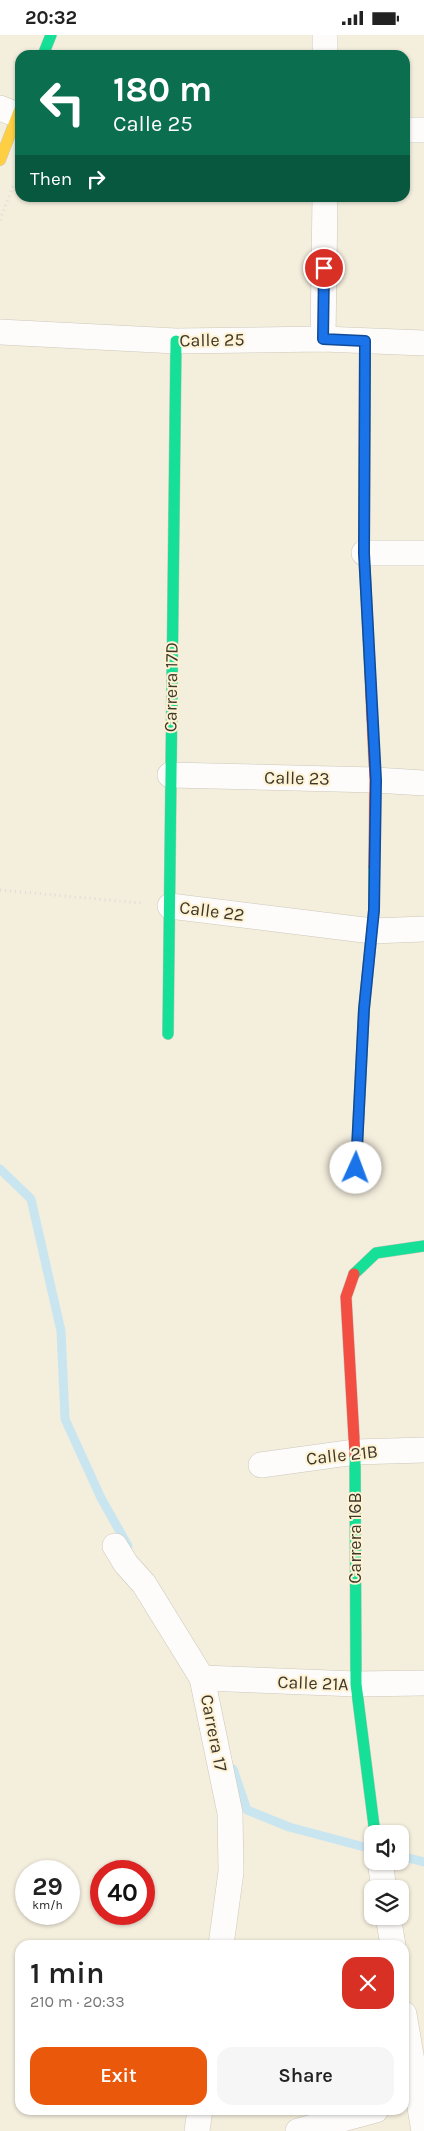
<!DOCTYPE html>
<html lang="en">
<head>
<meta charset="utf-8">
<style>
	body { margin:0; font-family:Karla,sans-serif; background:#f6f6f6; color:#222; height:100vh; display:flex; flex-direction:column; font-size:19px; white-space:nowrap }
	* { box-sizing:border-box; margin:0 }
	p { font-size:16px; color:#767676 }
	.icon { flex:none; width:28px; height:28px; fill:none; stroke:currentColor; stroke-width:2; stroke-linecap:round; stroke-linejoin:round }
	.map { position:relative; flex:1; overflow:hidden }
	.drawer { position:absolute; left:15px; top:1905px; width:394px; height:175px; display:flex; flex-direction:column; background:#fff; border-radius:15px; box-shadow:0 1px 4px #0004 }
	.drawer>* { flex:none }
	.hud { position:absolute; left:15px; top:15px; width:395px; height:152px; border-radius:15px; box-shadow:0 1px 4px #0004; background:#0b6e4f; color:#fff; overflow:hidden }
	.controls { position:absolute; left:364px; top:1790px; display:grid; gap:10px }
	.controls a { display:grid; place-items:center; width:45px; height:45px; border-radius:10px; background:#fff; box-shadow:0 1px 4px #0004; font-size:25px }
	.speed { position:absolute; left:15px; top:1825px; display:flex; gap:10px; font-size:25px; font-weight:700; text-align:center }
	.speed>* { display:grid; place-content:center; width:65px; height:65px; border-radius:50%; background:#fff; box-shadow:0 1px 4px #0004; line-height:1 }
	.speed small { font-size:12px; font-weight:400 }
	.speed .limit { border:8px solid #d22; background:#fff; color:#111 }
	.pin { position:absolute; display:grid; place-items:center; width:42px; height:42px; color:#fff; margin:-21px; border:2px solid #fff; border-radius:50%; box-shadow:0 1px 5px #0007 }
	.me { position:absolute; width:55px; margin:-28px; rotate:2deg; stroke-linejoin:round; filter:drop-shadow(0 0 4px #0008) }
	.turn { display:flex; align-items:center; gap:18px; height:105px; padding:0 15px; font-size:22px }
	.turn .icon { width:65px; height:65px; stroke-width:2.5 }
	.turn b { display:block; font-size:35px; line-height:42px }
	.then { display:flex; align-items:center; height:48px; padding:0 15px; background:#0003; gap:10px; font-size:19px }
	.round { display:grid; place-items:center; flex:none; width:52px; height:52px; border-radius:15px; background:#f6f6f6 }
	.overview { display:flex; align-items:center; justify-content:space-between; height:85px; padding:0 15px }
	h1 { font-size:30px; font-weight:600; line-height:38px }
	.button { display:flex; gap:10px; margin-top:auto; padding:10px 15px }
	.button a { flex:1; height:58px; border-radius:15px; background:#ea580c; color:#fff; font-size:20px; font-weight:600; line-height:58px; text-align:center }
	.button a+a { background:#f6f6f6; color:#222 }
	.status { display:flex; justify-content:space-between; align-items:center; height:35px; padding:0 25px; background:#fff; direction:ltr }
	.status svg { height:14px; fill:currentColor }
	.map>svg:first-child { display:block }
	.lines { fill:none; stroke-linecap:round; stroke-linejoin:round }
	.stream { stroke:#c9e6f0; stroke-width:9 }
	.street-casing { stroke:#cdc8ba; stroke-width:26 }
	.fast-casing { stroke:#cdc8ba; stroke-width:12 }
	.slow-casing { stroke:#cdc8ba; stroke-width:12 }
	.jam-casing { stroke:#cdc8ba; stroke-width:12 }
	.path { stroke:#dfdcd7; stroke-width:3; stroke-dasharray:1 4; stroke-linecap:butt }
	.street { stroke:#fdfcfa; stroke-width:25 }
	.fast { stroke:#16e098; stroke-width:11 }
	.slow { stroke:#ffcf43; stroke-width:11 }
	.jam { stroke:#f24e42; stroke-width:11 }
	.route-casing { stroke:#114b97; stroke-width:12 }
	.route { stroke:#1a73e8; stroke-width:9 }
	.labels { text-anchor:middle; stroke-width:4; stroke-linejoin:round; paint-order:stroke }
	.street-label { font-size:18px; fill:#3d382c; stroke:#fef2d3 }
</style>
</head>
<body>
<div class="status"><b>20:32</b><svg viewBox="0 0 49 12"><path d="M0 12V9h3v3zM5 12V6h3v6zM10 12V3h3v9zM15 12V0h3v12zM26 1h20v11H26zM47 4h2v5h-2z"/></svg></div>
<div class="map">
<svg width="424" height="2096" viewBox="0 0 424 2096">
	<rect width="100%" height="100%" fill="#f4eedd"/>
	<g class="lines">
		<g class="stream">
			<polyline points="0,1134 31,1164 61,1296 65,1384 101,1463 128,1511"/>
			<polyline points="233,1734 247,1775 289,1792 372,1814"/>
			<polyline points="400,1821 424,1827"/>
		</g>
		<defs>
			<g id="street">
				<polyline points="325,0 325,20"/>
				<polyline points="0,73 20,81"/>
				<polyline points="405,95 424,95"/>
				<polyline points="0,297 176,306 323,304 424,308"/>
				<polyline points="323,304 325,162"/>
				<polyline points="364,518 424,518"/>
				<polyline points="170,740 375,745 424,748"/>
				<polyline points="170,871 372,896 424,894"/>
				<polyline points="261,1430 355,1417 424,1415"/>
				<polyline points="115,1511 126,1529 144,1549 202,1643 230,1778 231,1837 221,1910"/>
				<polyline points="202,1643 356,1649 424,1648"/>
				<polyline points="380,1826 384,1854"/>
				<polyline points="388,1881 393,1910"/>
				<polyline points="404,1979 424,2096"/>
				<polyline points="197,2096 200,2075"/>
				<polyline points="298,2096 376,2075"/>
			</g>
			<g id="fast">
				<polyline points="43,20 51,0"/>
				<polyline points="365,306 364,518 370,637"/>
				<polyline points="168,999 176,306"/>
				<polyline points="356,1133 364,974 374,875 374,832"/>
				<polyline points="354,1239 376,1218 424,1211"/>
				<polyline points="355,1421 356,1649 375,1799"/>
			</g>
			<polyline id="slow" points="0,125 20,74"/>
			<g id="jam">
				<polyline points="370,637 375,745 374,832"/>
				<polyline points="354,1239 346,1262 355,1421"/>
			</g>
		</defs>
		<use href="#street" class="street-casing"/>
		<use href="#fast" class="fast-casing"/>
		<use href="#slow" class="slow-casing"/>
		<use href="#jam" class="jam-casing"/>
		<g class="path">
			<polyline points="0,185 13,151"/>
			<polyline points="0,855 141,868"/>
		</g>
		<use href="#street" class="street"/>
		<use href="#fast" class="fast"/>
		<use href="#slow" class="slow"/>
		<use href="#jam" class="jam"/>
	</g>
	<g class="lines">
		<defs>
			<polyline id="route" points="324,233 323,304 365,306 364,518 376,745 374,875 364,974 356,1133"/>
		</defs>
		<use href="#route" class="route-casing"/>
		<use href="#route" class="route"/>
	</g>
	<g class="labels">
		<g class="street-label">
			<text transform="translate(212 305) rotate(-1)" y="6">Calle 25</text>
			<text transform="translate(171 652) rotate(-89)" y="6">Carrera 17D</text>
			<text transform="translate(297 743) rotate(1)" y="6">Calle 23</text>
			<text transform="translate(212 876) rotate(7)" y="6">Calle 22</text>
			<text transform="translate(342 1420) rotate(-6)" y="6">Calle 21B</text>
			<text transform="translate(355 1503) rotate(-90)" y="6">Carrera 16B</text>
			<text transform="translate(313 1648) rotate(2)" y="6">Calle 21A</text>
			<text transform="translate(214 1698) rotate(79)" y="6">Carrera 17</text>
		</g>
	</g>
</svg>
<div class="controls">
<a><svg class="icon" aria-label="sound" viewBox="0 0 24 24"><path d="M4 9h4l5-4v14l-5-4H4zM17 9q2 3 0 6"/></svg></a>
<a><svg class="icon" aria-label="layers" viewBox="0 0 24 24"><path d="M12 4l9 5-9 5-9-5zM3 14l9 5 9-5"/></svg></a>
</div>
<div class="speed"><div>29<small>km/h</small></div><div class="limit">40</div></div>
<div class="pin" style="left:324px;top:233px;background:#d93025"><svg class="icon" aria-label="arrive" viewBox="0 0 24 24"><path d="M6 21V4h12l-3 4 3 4H6"/></svg></div>
<svg class="me" style="left:356px;top:1133px" viewBox="-20 -20 40 40"><circle r="19" fill="#fff"/><path d="M0-13L10 11 0 6-10 11z" fill="#1a73e8"/></svg>
<div class="hud">
<div class="turn"><svg class="icon" aria-label="left" viewBox="0 0 24 24"><path d="M17 20v-9H6M10 6l-5 5 5 5"/></svg><div><b>180 m</b>Calle 25</div></div>
<div class="then">Then<svg class="icon" aria-label="right" viewBox="0 0 24 24"><path d="M7 20v-9h11M14 6l5 5-5 5"/></svg></div>
</div>
<section class="drawer">
<div class="overview"><div><h1>1 min</h1><p>210 m · 20:33</p></div><a class="round" style="background:#d93025;color:#fff"><svg class="icon" aria-label="close" viewBox="0 0 24 24"><path d="M6 6l12 12M18 6L6 18"/></svg></a></div>
<div class="button"><a>Exit</a><a>Share</a></div>
</section>
</div>
</body>
</html>
